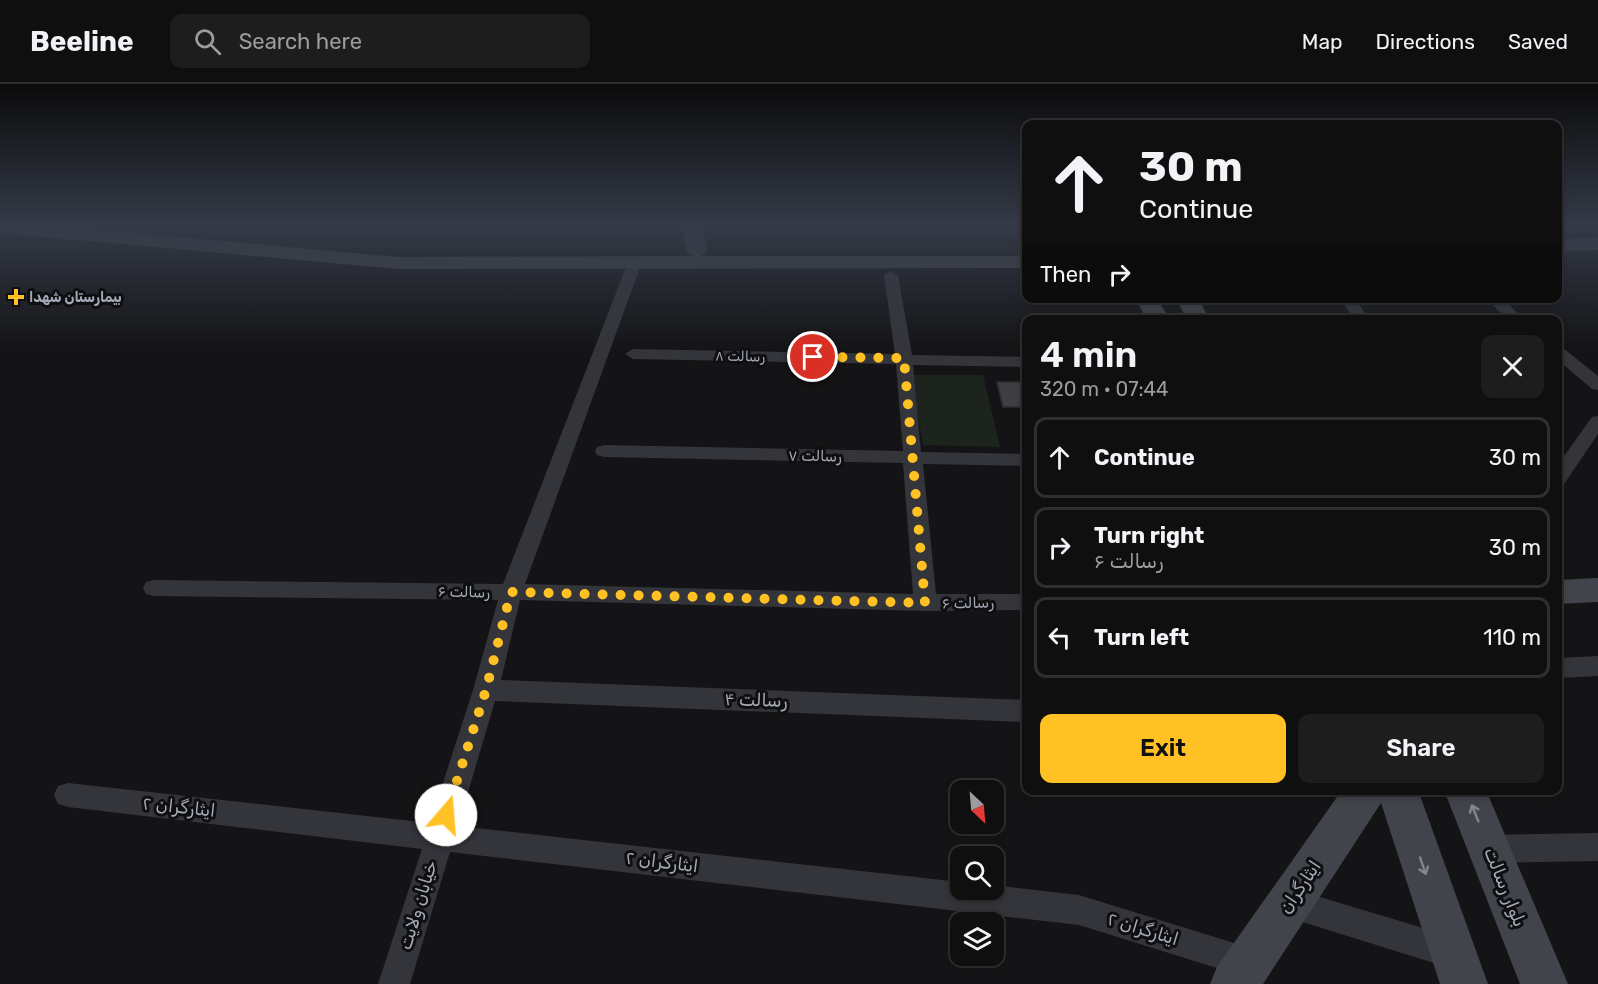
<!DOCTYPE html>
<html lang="en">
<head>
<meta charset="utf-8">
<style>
	body { margin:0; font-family:Rubik,"Noto Naskh Arabic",sans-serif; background:#1d1d1e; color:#f1f3f6; height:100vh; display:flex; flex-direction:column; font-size:22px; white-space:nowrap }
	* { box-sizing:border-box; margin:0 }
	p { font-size:20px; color:#9b9c9f }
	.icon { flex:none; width:33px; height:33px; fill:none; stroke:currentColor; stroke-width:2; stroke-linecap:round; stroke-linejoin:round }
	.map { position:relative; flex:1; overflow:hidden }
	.side { position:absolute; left:1022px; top:231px; width:540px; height:480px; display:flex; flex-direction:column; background:#0f0f10; border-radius:12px; box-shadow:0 3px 9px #0003,0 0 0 2px #2f2f30 }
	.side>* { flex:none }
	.top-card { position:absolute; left:1022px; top:36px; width:540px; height:183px; border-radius:12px; box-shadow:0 3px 9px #0003,0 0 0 2px #2f2f30; background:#0f0f10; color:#f1f3f6; overflow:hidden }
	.needle { width:39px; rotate:154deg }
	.buttons { position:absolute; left:950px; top:696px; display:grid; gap:12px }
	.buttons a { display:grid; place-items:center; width:54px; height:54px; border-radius:12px; background:#0f0f10; box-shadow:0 3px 9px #0003,0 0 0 2px #2f2f30; font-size:30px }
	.pin { position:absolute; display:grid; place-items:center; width:51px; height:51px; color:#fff; margin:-26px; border:3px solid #fff; border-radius:50%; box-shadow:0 2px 6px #0007 }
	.me { position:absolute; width:66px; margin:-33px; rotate:18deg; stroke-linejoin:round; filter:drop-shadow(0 0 4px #0008) }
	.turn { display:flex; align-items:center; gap:21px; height:126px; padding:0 18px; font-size:27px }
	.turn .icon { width:78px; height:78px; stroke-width:2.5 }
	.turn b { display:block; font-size:42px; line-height:51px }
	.then { display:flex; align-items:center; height:57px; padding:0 18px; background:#0003; gap:12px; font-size:22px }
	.round { display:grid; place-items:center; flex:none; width:63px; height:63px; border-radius:12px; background:#1d1d1e }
	.summary { display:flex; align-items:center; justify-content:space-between; height:102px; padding:0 18px }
	h1 { font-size:36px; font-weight:600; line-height:45px }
	.cta { display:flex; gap:12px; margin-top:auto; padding:12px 18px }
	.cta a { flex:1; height:69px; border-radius:12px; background:#ffc123; color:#111; font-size:24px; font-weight:600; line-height:69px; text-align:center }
	.cta a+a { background:#1d1d1e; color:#f1f3f6 }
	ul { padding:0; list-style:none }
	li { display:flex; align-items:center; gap:18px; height:81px; margin:0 12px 9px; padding:0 6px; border:3px solid #2f2f30; border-radius:12px }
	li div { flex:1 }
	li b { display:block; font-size:22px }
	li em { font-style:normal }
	header { display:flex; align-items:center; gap:36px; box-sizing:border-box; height:84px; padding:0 30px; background:#0f0f10; border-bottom:2px solid #2f2f30 }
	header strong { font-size:28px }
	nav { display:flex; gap:33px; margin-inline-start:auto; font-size:21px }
	.search { width:420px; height:54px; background:#1d1d1e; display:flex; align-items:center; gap:15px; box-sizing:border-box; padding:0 21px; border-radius:12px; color:#9b9c9f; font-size:22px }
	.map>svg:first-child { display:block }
	.green { fill:#1c241d }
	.building { fill:#3e3e43; stroke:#2e2e32; stroke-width:1.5 }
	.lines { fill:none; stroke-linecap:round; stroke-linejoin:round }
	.street { fill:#34353b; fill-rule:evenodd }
	.secondary { fill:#42444b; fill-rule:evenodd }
	.oneway { stroke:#828691 }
	.route { stroke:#ffc123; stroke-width:10; stroke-dasharray:0 18 }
	.poi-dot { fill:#ffc123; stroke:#0f0f11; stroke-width:2 }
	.labels { text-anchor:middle; stroke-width:6; stroke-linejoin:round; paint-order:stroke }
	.far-poi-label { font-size:14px; font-weight:bold; fill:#a4a9b7; stroke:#0f0f11; text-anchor:start }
	.far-street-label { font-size:14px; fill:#a4a9b7; stroke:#0f0f11 }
	.street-label { font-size:15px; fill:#a4a9b7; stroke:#0f0f11 }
	.near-street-label { font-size:18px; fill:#a4a9b7; stroke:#0f0f11 }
</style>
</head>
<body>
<header>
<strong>Beeline</strong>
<div class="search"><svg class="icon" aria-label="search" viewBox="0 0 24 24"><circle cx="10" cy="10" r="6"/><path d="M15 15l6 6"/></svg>Search here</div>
<nav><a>Map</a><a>Directions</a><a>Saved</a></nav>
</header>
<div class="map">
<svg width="1598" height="900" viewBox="0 0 1598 900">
	<rect width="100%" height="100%" fill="#141416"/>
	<polygon class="green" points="911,291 983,291 1000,363 923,361"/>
	<polygon class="building" points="997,298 1026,298 1026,323 1003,323"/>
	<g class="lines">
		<g class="street">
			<polygon points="635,174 642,178 525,500 913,510 903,379 604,373 597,371 595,367 597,363 604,361 903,367 896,280 633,275 625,270 633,265 895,270 884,191 891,187 898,191 912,271 1026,273 1026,283 913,281 921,368 1026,370 1026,382 923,380 936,510 1026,510 1026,526 925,527 520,516 501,596 1026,616 1026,638 495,617 458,742 960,798 960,806 993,806 993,801 1079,811 1260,867 1265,878 1260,889 1249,894 1079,841 450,768 410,900 378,900 422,765 68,723 58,720 54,711 58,702 68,699 430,739 473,606 498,516 154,512 146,510 143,504 146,498 154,496 503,500 628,178"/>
			<polygon points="1339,214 1354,214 1370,236 1355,236"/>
			<polygon points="1486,214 1502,214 1525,236 1508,236"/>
			<polygon points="1557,262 1563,264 1598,292 1598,306 1592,305 1557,275"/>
			<polygon points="1598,332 1598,350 1564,400 1557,402 1557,382 1592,333"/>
			<polygon points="1598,572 1598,592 1557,594 1557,574"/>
			<polygon points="1598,749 1598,777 1489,779 1479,775 1474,765 1479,755 1489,751"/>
			<polygon points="1290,804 1453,853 1464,858 1469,869 1464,880 1453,885 1290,834 1279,830 1275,819 1279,808"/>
		</g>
		<g class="secondary">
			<polygon points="0,140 37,140 398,173 693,172 687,167 682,140 702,140 707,167 701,172 1026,172 1026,184 398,185 0,149"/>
			<polygon points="1598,154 1598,166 1557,167 1557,155"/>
			<polygon points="1135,214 1157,214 1170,236 1147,236"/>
			<polygon points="1176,214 1198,214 1210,236 1187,236"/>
			<polygon points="1598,494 1598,518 1557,520 1557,496"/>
			<polygon points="1342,706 1418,706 1488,900 1440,900 1381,719 1263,900 1210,900 1217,883"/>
			<polygon points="1444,706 1486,706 1568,900 1520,900"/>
		</g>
	</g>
	<defs><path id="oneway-shaft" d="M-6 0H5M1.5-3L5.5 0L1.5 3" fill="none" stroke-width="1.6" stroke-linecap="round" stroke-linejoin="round" transform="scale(1.5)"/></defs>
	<g class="oneway">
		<use href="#oneway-shaft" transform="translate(1475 729) rotate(-112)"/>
		<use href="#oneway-shaft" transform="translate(1423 782) rotate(71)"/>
	</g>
	<linearGradient id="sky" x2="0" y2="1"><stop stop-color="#0b0b0c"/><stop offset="0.53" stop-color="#343a47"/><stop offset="1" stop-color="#343a47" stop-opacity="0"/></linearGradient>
	<rect width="1598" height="266" fill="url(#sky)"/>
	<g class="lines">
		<polyline class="route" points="446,731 486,606 511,508 925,519 904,274 813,273"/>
	</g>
	<path class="poi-dot" d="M13 204h6v6h6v6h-6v6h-6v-6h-6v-6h6z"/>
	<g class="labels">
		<g class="far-poi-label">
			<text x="29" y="218">بیمارستان شهدا</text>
		</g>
		<g class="far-street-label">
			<text transform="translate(740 272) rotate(1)" y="5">رسالت ۸</text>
		</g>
		<g class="street-label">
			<text transform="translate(815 372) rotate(1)" y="5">رسالت ۷</text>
			<text transform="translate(464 508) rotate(1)" y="5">رسالت ۶</text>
			<text transform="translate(968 519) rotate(-1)" y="5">رسالت ۶</text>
		</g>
		<g class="near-street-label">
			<text transform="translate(756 616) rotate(2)" y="6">رسالت ۴</text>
			<text transform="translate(179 723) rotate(6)" y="6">ایثارگران ۲</text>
			<text transform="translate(662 778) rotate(7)" y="6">ایثارگران ۲</text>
			<text transform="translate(1300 803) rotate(-56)" y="6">ایثارگران</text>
			<text transform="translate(1505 803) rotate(68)" y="6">بلوار رسالت</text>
			<text transform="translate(418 821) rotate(-73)" y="6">خیابان ولایت</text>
			<text transform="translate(1143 845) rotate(17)" y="6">ایثارگران ۲</text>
		</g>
	</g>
</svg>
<div class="buttons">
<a><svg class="needle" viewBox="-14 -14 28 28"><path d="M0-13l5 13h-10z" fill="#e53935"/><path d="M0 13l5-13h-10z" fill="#9b9c9f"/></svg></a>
<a><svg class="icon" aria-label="search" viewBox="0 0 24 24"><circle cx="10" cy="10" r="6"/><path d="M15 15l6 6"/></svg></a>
<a><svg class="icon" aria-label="layers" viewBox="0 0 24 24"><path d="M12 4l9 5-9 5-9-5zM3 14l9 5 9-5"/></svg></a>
</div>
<div class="pin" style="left:813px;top:273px;background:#d93025"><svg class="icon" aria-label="arrive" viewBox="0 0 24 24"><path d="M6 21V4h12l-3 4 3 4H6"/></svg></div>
<svg class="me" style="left:446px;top:731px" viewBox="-20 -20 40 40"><circle r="19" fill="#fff"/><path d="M0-13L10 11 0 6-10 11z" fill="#ffc123"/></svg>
<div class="top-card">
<div class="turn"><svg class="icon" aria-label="ahead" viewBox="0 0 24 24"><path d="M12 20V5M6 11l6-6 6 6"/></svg><div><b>30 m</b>Continue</div></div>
<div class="then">Then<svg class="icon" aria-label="right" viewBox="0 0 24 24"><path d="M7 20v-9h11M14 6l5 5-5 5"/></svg></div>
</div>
<section class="side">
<div class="summary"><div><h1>4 min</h1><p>320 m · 07:44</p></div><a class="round"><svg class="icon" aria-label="close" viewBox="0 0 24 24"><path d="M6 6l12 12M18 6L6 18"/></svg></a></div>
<ul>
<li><svg class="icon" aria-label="ahead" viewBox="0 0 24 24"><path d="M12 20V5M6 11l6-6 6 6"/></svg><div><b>Continue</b></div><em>30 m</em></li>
<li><svg class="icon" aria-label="right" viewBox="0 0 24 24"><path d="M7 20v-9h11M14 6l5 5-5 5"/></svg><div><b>Turn right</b><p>رسالت ۶</p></div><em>30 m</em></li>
<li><svg class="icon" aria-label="left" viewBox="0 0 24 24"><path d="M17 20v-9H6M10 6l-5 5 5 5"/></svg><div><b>Turn left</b></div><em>110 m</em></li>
</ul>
<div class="cta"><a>Exit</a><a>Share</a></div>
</section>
</div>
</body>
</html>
